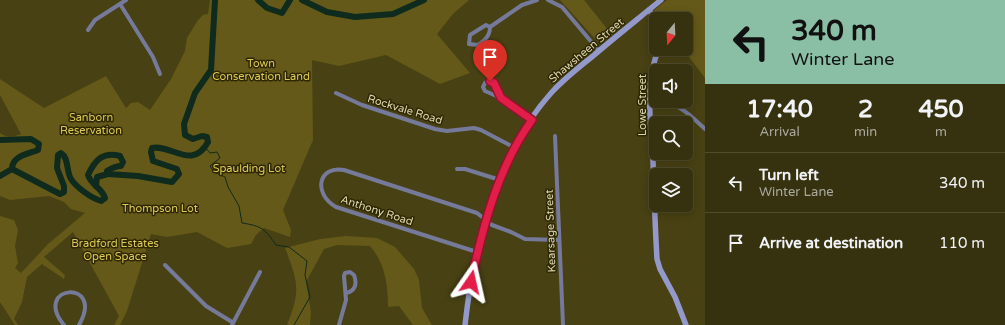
<!DOCTYPE html>
<html lang="en">
<head>
<meta charset="utf-8">
<style>
	body { margin:0; font-family:"Varela Round",sans-serif; background:#3d3917; color:#f1f3f6; height:100vh; display:flex; flex-direction:column; font-size:15px; white-space:nowrap }
	* { box-sizing:border-box; margin:0 }
	p { font-size:13px; color:#aaa99e }
	.icon { flex:none; width:22px; height:22px; fill:none; stroke:currentColor; stroke-width:2; stroke-linecap:round; stroke-linejoin:round }
	.map { position:relative; flex:1; overflow:hidden }
	.details { display:flex; flex-direction:column; background:#36310e; width:300px }
	.details>* { flex:none }
	.banner { background:#8abfa5; color:#111; overflow:hidden }
	.needle { width:26px; rotate:198deg }
	.controls { position:absolute; left:649px; top:12px; display:grid; gap:8px }
	.controls a { display:grid; place-items:center; width:44px; height:44px; border-radius:6px; background:#36310e; box-shadow:0 2px 10px #0003,0 0 0 1px #504c2e; font-size:20px }
	.pin { position:absolute; display:grid; place-items:center; width:34px; height:34px; color:#fff; margin:-41px -17px; border-radius:50% 50% 50% 0; rotate:-45deg; box-shadow:0 0 4px #0007 }
	.pin .icon { rotate:45deg }
	.me { position:absolute; width:44px; margin:-22px; rotate:11deg; stroke-linejoin:round; filter:drop-shadow(0 0 3px #0008) }
	.turn { display:flex; align-items:center; gap:14px; height:84px; padding:0 20px; font-size:18px }
	.turn .icon { width:52px; height:52px; stroke-width:2.5 }
	.turn b { display:block; font-size:28px; line-height:34px }
	.eta { display:flex; justify-content:space-evenly; align-items:center; height:68px; text-align:center }
	.eta b { font-size:24px; font-weight:700; line-height:28px }
	ul { padding:0; list-style:none }
	li { display:flex; align-items:center; gap:12px; height:60px; padding:0 20px; border-top:1px solid #504c2e }
	li div { flex:1 }
	li b { display:block; font-size:15px }
	li em { font-style:normal }
	main { display:flex; flex:1; min-height:0 }
	.map>svg:first-child { display:block }
	.green { fill:#645918 }
	.lines { fill:none; stroke-linecap:round; stroke-linejoin:round }
	.stream { stroke:#0f2b1d; stroke-width:1 }
	.river { stroke:#0f2b1d; stroke-width:6 }
	.street { stroke:#767a9a; stroke-width:4 }
	.secondary { stroke:#9499cb; stroke-width:5.5 }
	.route-casing { stroke:#92132f; stroke-width:10 }
	.route { stroke:#e11d48; stroke-width:7 }
	.labels { text-anchor:middle; stroke-width:3; stroke-linejoin:round; paint-order:stroke }
	.street-label { font-size:11px; fill:#ddd6ae; stroke:#2d2703 }
	.park-label { font-size:11px; fill:#dec954; stroke:#2d2703 }
</style>
</head>
<body>
<main>
<div class="map">
<svg width="705" height="325" viewBox="0 0 705 325">
	<rect width="100%" height="100%" fill="#484113"/>
	<g class="green">
		<path d="M210,0H469L453,14L437,34L470,73L440,84L386,55L339,66L312,60L313,140L283,210L291,230L290,237L264,228L256,235L251,244L227,248L197,232L167,237L151,234L127,311L120,325H114L119,316L73,232L44,257L65,275L64,279L42,264L27,277L22,302L14,319L18,325H15L0,302V216L14,220L18,230L15,246L18,263L15,268L21,273L48,244L85,213L71,209L64,202L49,196L10,200L0,196V133C6,138 14,137 21,134L0,95V79L44,108L106,76L126,108L131,103L138,102L150,110L171,79L185,51L187,38L198,20L203,15L208,14Z"/>
		<polygon points="560,0 584,0 612,35 601,43 599,43"/>
		<polygon points="667,0 705,0 705,78 683,49 686,49 686,19 659,19 653,11"/>
		<path d="M346,236L377,238L395,247L414,269L419,280L422,308L432,325H413L399,306L388,307C388,285 385,263 370,246L337,245L324,249L306,282L311,312L310,325H287C301,290 298,282 285,248L320,239Z"/>
	</g>
	<g class="lines">
		<path class="stream" d="M205,147L210,153L217,152L220,158L210,166L214,172L225,177L228,187L239,206L242,223C262,226 265,229 276,245L289,247L307,261L305,275L310,297L294,325"/>
		<g class="river">
			<polyline points="258,0 267,8 282,13 290,0"/>
			<polyline points="302,0 327,12 355,17 393,14 424,0"/>
			<path d="M0,140L31,139L39,144L38,150C28,154 12,156 12,169L60,194L64,192V186L57,168L58,155L61,153C69,158 66,171 71,179C76,187 91,198 101,201L105,198C102,188 91,185 88,175C95,160 103,151 120,156L123,162L121,166C115,166 112,168 107,171L108,174L138,176L172,182L179,174L177,169L153,161L151,152L152,148C172,144 192,171 208,142L207,137L202,136L193,139L185,135L184,124L195,93L211,70L215,0"/>
			<polyline points="0,176 12,169"/>
			<polyline points="96,186 97,177 108,174"/>
		</g>
		<g class="street">
			<polyline points="548,0 562,7 599,51"/>
			<polyline points="120,4 153,57 160,74"/>
			<path d="M490,27C490,36 485,40 478,45L469,44L470,35L486,25L490,27L522,5L537,0"/>
			<polyline points="88,30 95,20 126,0"/>
			<polyline points="336,93 362,105 435,129 447,131 474,128 481,130 515,148"/>
			<polyline points="501,98 485,91 483,87 485,83 488,81 493,82 501,98 531,120"/>
			<path d="M651,101C678,102 686,111 705,129"/>
			<polyline points="555,136 563,325"/>
			<polyline points="457,169 465,169 500,180"/>
			<path d="M477,252L336,207C312,193 319,165 344,170L477,213L492,225L511,232L525,239L559,240"/>
			<polyline points="165,265 206,306 232,322"/>
			<path d="M64,325C31,285 106,278 79,325"/>
			<polyline points="232,325 260,272"/>
			<path d="M339,325L346,300L344,276L345,273L350,272L354,275C357,283 356,291 346,293"/>
		</g>
		<g class="secondary">
			<polyline points="649,10 656,20"/>
			<path d="M659,49C644,80 651,127 653,161C654,193 655,226 657,259L660,269L675,297L686,325"/>
			<path d="M465,325C474,244 496,154 552,92C564,79 579,67 593,56C615,37 638,19 661,0"/>
		</g>
	</g>
	<g class="lines">
		<defs>
			<path id="route" d="M471,282C483,226 498,167 532,120L501,98L494,83L490,81"/>
		</defs>
		<use href="#route" class="route-casing"/>
		<use href="#route" class="route"/>
	</g>
	<g class="labels">
		<g class="street-label">
			<text transform="translate(586 50) rotate(-40)" y="4">Shawsheen Street</text>
			<text transform="translate(642 105) rotate(-90)" y="4">Lowe Street</text>
			<text transform="translate(405 109) rotate(17)" y="4">Rockvale Road</text>
			<text transform="translate(377 210) rotate(18)" y="4">Anthony Road</text>
			<text transform="translate(550 231) rotate(-92)" y="4">Kearsage Street</text>
		</g>
		<g class="park-label">
			<text x="261" y="67">Town<tspan x="261" dy="13">Conservation Land</tspan></text>
			<text x="91" y="121">Sanborn<tspan x="91" dy="13">Reservation</tspan></text>
			<text x="249" y="172">Spaulding Lot</text>
			<text x="160" y="212">Thompson Lot</text>
			<text x="115" y="247">Bradford Estates<tspan x="115" dy="13">Open Space</tspan></text>
		</g>
	</g>
</svg>
<div class="controls">
<a><svg class="needle" viewBox="-14 -14 28 28"><path d="M0-13l5 13h-10z" fill="#e53935"/><path d="M0 13l5-13h-10z" fill="#aaa99e"/></svg></a>
<a><svg class="icon" aria-label="sound" viewBox="0 0 24 24"><path d="M4 9h4l5-4v14l-5-4H4zM17 9q2 3 0 6"/></svg></a>
<a><svg class="icon" aria-label="search" viewBox="0 0 24 24"><circle cx="10" cy="10" r="6"/><path d="M15 15l6 6"/></svg></a>
<a><svg class="icon" aria-label="layers" viewBox="0 0 24 24"><path d="M12 4l9 5-9 5-9-5zM3 14l9 5 9-5"/></svg></a>
</div>
<div class="pin" style="left:490px;top:81px;background:#d93025"><svg class="icon" aria-label="arrive" viewBox="0 0 24 24"><path d="M6 21V4h12l-3 4 3 4H6"/></svg></div>
<svg class="me" style="left:471px;top:282px" viewBox="-20 -20 40 40"><path d="M0-17L14 15 0 8-14 15z" fill="#e11d48" stroke="#fff" stroke-width="4"/></svg>
</div>
<section class="details">
<div class="banner">
<div class="turn"><svg class="icon" aria-label="left" viewBox="0 0 24 24"><path d="M17 20v-9H6M10 6l-5 5 5 5"/></svg><div><b>340 m</b>Winter Lane</div></div>
</div>
<div class="eta">
<div><b>17:40</b><p>Arrival</p></div>
<div><b>2</b><p>min</p></div>
<div><b>450</b><p>m</p></div>
</div>
<ul>
<li><svg class="icon" aria-label="left" viewBox="0 0 24 24"><path d="M17 20v-9H6M10 6l-5 5 5 5"/></svg><div><b>Turn left</b><p>Winter Lane</p></div><em>340 m</em></li>
<li><svg class="icon" aria-label="arrive" viewBox="0 0 24 24"><path d="M6 21V4h12l-3 4 3 4H6"/></svg><div><b>Arrive at destination</b></div><em>110 m</em></li>
</ul>
</section>
</main>
</body>
</html>
